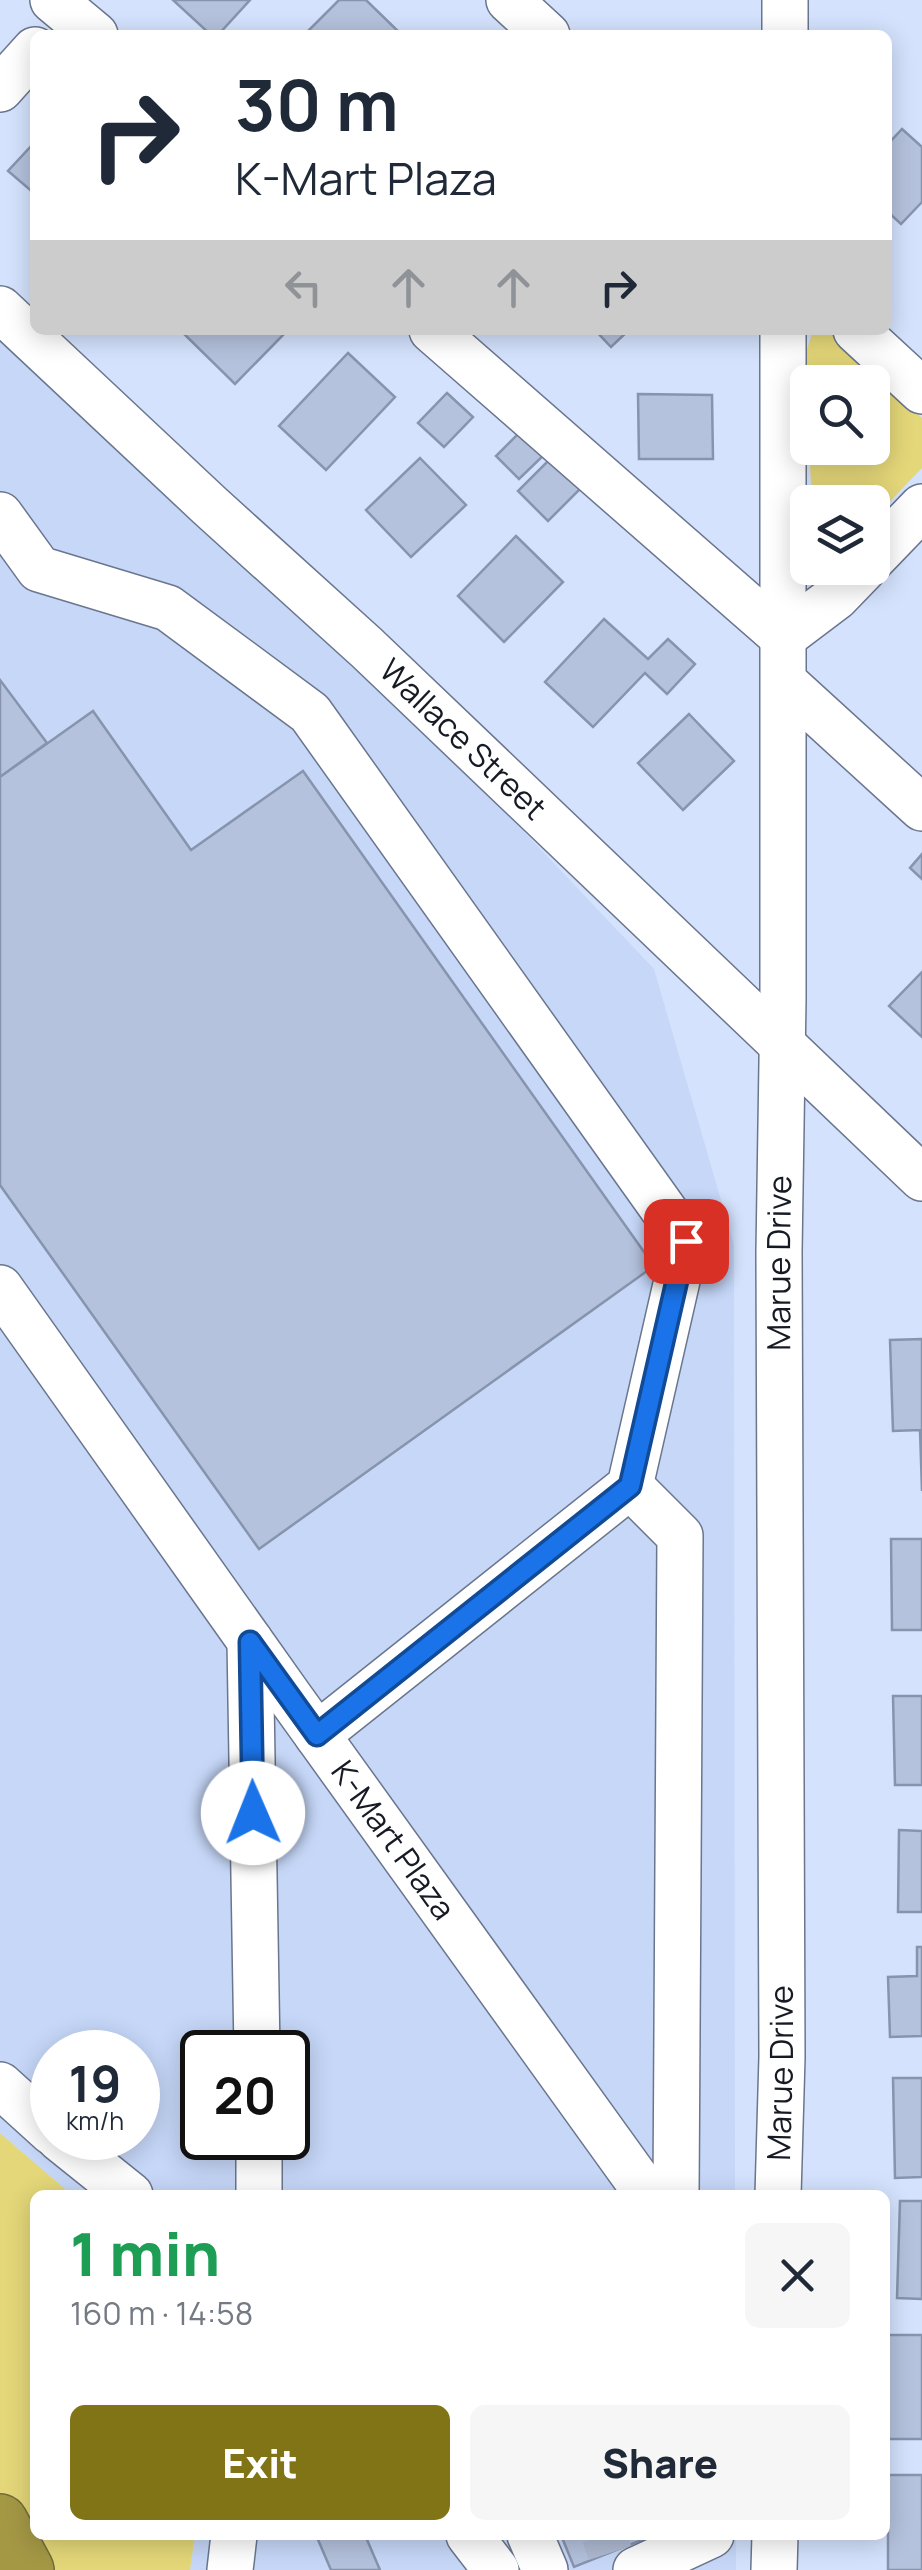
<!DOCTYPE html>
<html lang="en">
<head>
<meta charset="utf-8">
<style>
	body { margin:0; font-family:Manrope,sans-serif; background:#f6f6f7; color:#1f2937; height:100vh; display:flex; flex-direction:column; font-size:38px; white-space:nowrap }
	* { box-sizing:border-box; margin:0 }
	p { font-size:32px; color:#747a83 }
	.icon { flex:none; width:55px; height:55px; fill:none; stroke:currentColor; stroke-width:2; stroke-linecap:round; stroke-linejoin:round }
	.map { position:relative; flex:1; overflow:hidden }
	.details { position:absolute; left:30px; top:2190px; width:860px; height:350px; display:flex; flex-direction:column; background:#fff; border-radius:15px; box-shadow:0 5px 25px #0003 }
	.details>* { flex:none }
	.guide { position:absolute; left:30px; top:30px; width:862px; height:305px; border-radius:15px; box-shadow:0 5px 25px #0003; background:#fff; color:#1f2937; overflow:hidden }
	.controls { position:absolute; left:790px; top:365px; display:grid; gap:20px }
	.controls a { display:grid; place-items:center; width:100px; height:100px; border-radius:15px; background:#fff; box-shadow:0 5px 25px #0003; font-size:50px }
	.speed { position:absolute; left:30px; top:2030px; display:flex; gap:20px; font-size:50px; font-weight:700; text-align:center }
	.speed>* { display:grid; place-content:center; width:130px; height:130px; border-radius:50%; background:#fff; box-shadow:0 5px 25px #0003; line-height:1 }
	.speed small { font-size:25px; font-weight:400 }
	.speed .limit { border:5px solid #111; border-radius:15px; background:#fff; color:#111 }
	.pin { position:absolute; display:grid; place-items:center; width:85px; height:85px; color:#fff; margin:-42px; border-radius:20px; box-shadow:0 5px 15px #0006 }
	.me { position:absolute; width:110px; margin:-55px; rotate:359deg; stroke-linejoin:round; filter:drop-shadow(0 0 8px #0008) }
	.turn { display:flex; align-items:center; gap:35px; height:210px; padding:0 40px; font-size:45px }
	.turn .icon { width:130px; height:130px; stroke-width:2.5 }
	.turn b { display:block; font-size:70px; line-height:85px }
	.lanes { display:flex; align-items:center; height:95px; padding:0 40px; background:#0003; justify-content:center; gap:50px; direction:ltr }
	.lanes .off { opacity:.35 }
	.round { display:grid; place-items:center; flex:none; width:105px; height:105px; border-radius:15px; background:#f6f6f7 }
	.headline { display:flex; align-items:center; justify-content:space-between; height:170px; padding:0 40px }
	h1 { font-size:60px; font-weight:800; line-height:75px; color:#1e9e55 }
	.action { display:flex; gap:20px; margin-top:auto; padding:20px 40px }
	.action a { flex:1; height:115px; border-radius:15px; background:#807416; color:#fff; font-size:40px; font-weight:800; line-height:115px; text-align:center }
	.action a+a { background:#f6f6f7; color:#1f2937 }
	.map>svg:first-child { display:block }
	.built { fill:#c6d7f8; fill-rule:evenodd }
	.green { fill:#e4d779 }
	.building { fill:#b5c2dd; stroke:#8794ad; stroke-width:2.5 }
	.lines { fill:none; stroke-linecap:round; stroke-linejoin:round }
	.minor-tunnel { stroke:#aebad2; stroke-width:45; stroke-dasharray:45 22; stroke-linecap:butt }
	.minor-casing { stroke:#6a768e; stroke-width:48 }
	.highway-casing { stroke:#726c39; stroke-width:58 }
	.minor { stroke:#fff; stroke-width:45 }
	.highway { stroke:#a49845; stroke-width:55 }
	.route-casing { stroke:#114b97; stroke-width:25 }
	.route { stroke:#1a73e8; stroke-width:18 }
	.labels { text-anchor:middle; stroke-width:10; stroke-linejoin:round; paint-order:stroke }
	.street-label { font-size:32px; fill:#161a24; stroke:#e6efff }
</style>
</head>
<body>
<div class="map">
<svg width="922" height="2570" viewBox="0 0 922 2570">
	<rect width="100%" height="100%" fill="#d4e2fd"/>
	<g class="built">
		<path d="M0,301L272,566L654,969L734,1245L735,2195H72L0,2133ZM52,2052H138V2138H52ZM202,2052H288V2138H202Z"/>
		<polygon points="195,2535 736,2535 736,2570 190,2570"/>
	</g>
	<g class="green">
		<polygon points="813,330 834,334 922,418 922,468 873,519 872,502 812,502 809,448 872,448 872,382 808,382 807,429 803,362"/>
		<polygon points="0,2133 72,2195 35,2195 35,2535 195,2535 190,2570 0,2570"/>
	</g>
	<g class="building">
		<polygon points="173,0 250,0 218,35 211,35"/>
		<polygon points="339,0 366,0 401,34 304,35"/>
		<polygon points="902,129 922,147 922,202 901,224 888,212 888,144"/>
		<polygon points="35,142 35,194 8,171"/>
		<polygon points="180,330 284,330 286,332 235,384"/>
		<polygon points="595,330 629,330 611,347"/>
		<polygon points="348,353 395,397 326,470 279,426"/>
		<polygon points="447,393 473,417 444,447 418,423"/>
		<polygon points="638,394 712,395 713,459 639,459"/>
		<polygon points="523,429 547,452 519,479 496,456"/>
		<polygon points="553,456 583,486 548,521 518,491"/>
		<polygon points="420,458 466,505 411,557 366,510"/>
		<polygon points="516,536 563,582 504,642 458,596"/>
		<polygon points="604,619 648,659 668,639 695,664 667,694 645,673 593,727 545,682"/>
		<polygon points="0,680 47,743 0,777"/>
		<polygon points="93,711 191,850 303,771 654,1266 259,1549 0,1185 0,777"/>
		<polygon points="689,714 734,761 683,810 638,763"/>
		<polygon points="922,854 922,879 910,868"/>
		<polygon points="922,972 922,1037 889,1006"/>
		<polygon points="922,1339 922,1491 920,1430 893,1431 890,1340"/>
		<polygon points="891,1539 922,1539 922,1630 892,1630"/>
		<polygon points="893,1696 922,1696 922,1785 895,1785"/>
		<polygon points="899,1830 922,1831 922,1912 898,1912"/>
		<polygon points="917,1947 922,1947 922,2036 890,2037 888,1977 917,1976"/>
		<polygon points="893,2078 922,2078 922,2177 895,2178"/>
		<polygon points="900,2201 922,2201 922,2299 897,2298"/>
		<rect x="888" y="2335" width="34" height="104"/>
		<rect x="888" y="2475" width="34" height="95"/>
		<polygon points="316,2535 365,2535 380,2570 331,2570"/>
		<polygon points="561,2535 654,2535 574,2567"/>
	</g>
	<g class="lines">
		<polyline class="minor-tunnel" points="604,2535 610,2553"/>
		<defs>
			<g id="minor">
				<polyline points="53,0 95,35"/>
				<polyline points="509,0 547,35"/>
				<polyline points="785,35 785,0"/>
				<polyline points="0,89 35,50"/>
				<path id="s1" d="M0,309L209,505L367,648L922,1178"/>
				<polyline points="432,330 783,637 836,597 864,568"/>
				<polyline points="856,330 922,391"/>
				<polyline points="0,515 39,569 168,608 310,713 686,1241 630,1486 317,1735"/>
				<polyline points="872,559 922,507"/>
				<polyline points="784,682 922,808"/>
				<path id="s2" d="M0,1288L289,1696L648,2195"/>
				<polyline points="630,1486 680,1536 676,2195"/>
				<polyline points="250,1641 257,2052"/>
				<polyline points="0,2085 52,2132"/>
				<polyline points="59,2138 130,2195"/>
				<polyline points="259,2138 259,2195"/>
				<path id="s3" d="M778,2195L782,2057L779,1252L783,999V330"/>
				<polyline points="469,2535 496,2570"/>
				<polyline points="530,2535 545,2570"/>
				<polyline points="230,2570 234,2535"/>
				<polyline points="636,2570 711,2535"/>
				<polyline points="774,2570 775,2535"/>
			</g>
			<polyline id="highway" points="0,2522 26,2570"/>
		</defs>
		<use href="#minor" class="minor-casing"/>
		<use href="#highway" class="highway-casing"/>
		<use href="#minor" class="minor"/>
		<use href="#highway" class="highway"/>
	</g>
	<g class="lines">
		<defs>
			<polyline id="route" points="253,1813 250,1642 317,1735 630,1486 686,1241"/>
		</defs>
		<use href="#route" class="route-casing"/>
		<use href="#route" class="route"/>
	</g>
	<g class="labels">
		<g class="street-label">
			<text dy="11" stroke="none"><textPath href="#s1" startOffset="632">Wallace Street</textPath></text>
			<text dy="11" stroke="none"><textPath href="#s3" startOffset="932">Marue Drive</textPath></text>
			<text dy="11" stroke="none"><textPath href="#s2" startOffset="678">K-Mart Plaza</textPath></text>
			<text dy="11" stroke="none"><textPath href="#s3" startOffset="122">Marue Drive</textPath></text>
		</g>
	</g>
</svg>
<div class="controls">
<a><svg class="icon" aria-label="search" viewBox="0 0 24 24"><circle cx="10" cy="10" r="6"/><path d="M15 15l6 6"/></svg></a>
<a><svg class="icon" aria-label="layers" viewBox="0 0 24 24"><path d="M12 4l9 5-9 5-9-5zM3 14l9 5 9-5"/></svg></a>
</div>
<div class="speed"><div>19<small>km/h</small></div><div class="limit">20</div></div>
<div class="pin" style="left:686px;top:1241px;background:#d93025"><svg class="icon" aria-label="arrive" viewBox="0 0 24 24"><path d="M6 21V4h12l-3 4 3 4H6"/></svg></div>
<svg class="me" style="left:253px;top:1813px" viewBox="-20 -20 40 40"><circle r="19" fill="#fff"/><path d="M0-13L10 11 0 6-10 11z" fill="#1a73e8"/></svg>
<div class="guide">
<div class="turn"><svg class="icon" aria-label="right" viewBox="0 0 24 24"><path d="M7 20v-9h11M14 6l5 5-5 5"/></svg><div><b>30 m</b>K-Mart Plaza</div></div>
<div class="lanes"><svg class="icon off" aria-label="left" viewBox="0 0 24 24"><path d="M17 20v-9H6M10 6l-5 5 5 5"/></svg><svg class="icon off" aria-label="ahead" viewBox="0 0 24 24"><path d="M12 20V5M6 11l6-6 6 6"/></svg><svg class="icon off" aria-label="ahead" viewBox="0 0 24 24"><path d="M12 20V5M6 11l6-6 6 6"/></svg><svg class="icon" aria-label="right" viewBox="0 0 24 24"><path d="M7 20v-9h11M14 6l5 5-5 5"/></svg></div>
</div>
<section class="details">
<div class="headline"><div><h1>1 min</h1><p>160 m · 14:58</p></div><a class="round"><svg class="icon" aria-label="close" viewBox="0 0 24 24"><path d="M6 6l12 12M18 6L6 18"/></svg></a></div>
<div class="action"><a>Exit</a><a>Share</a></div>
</section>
</div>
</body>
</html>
